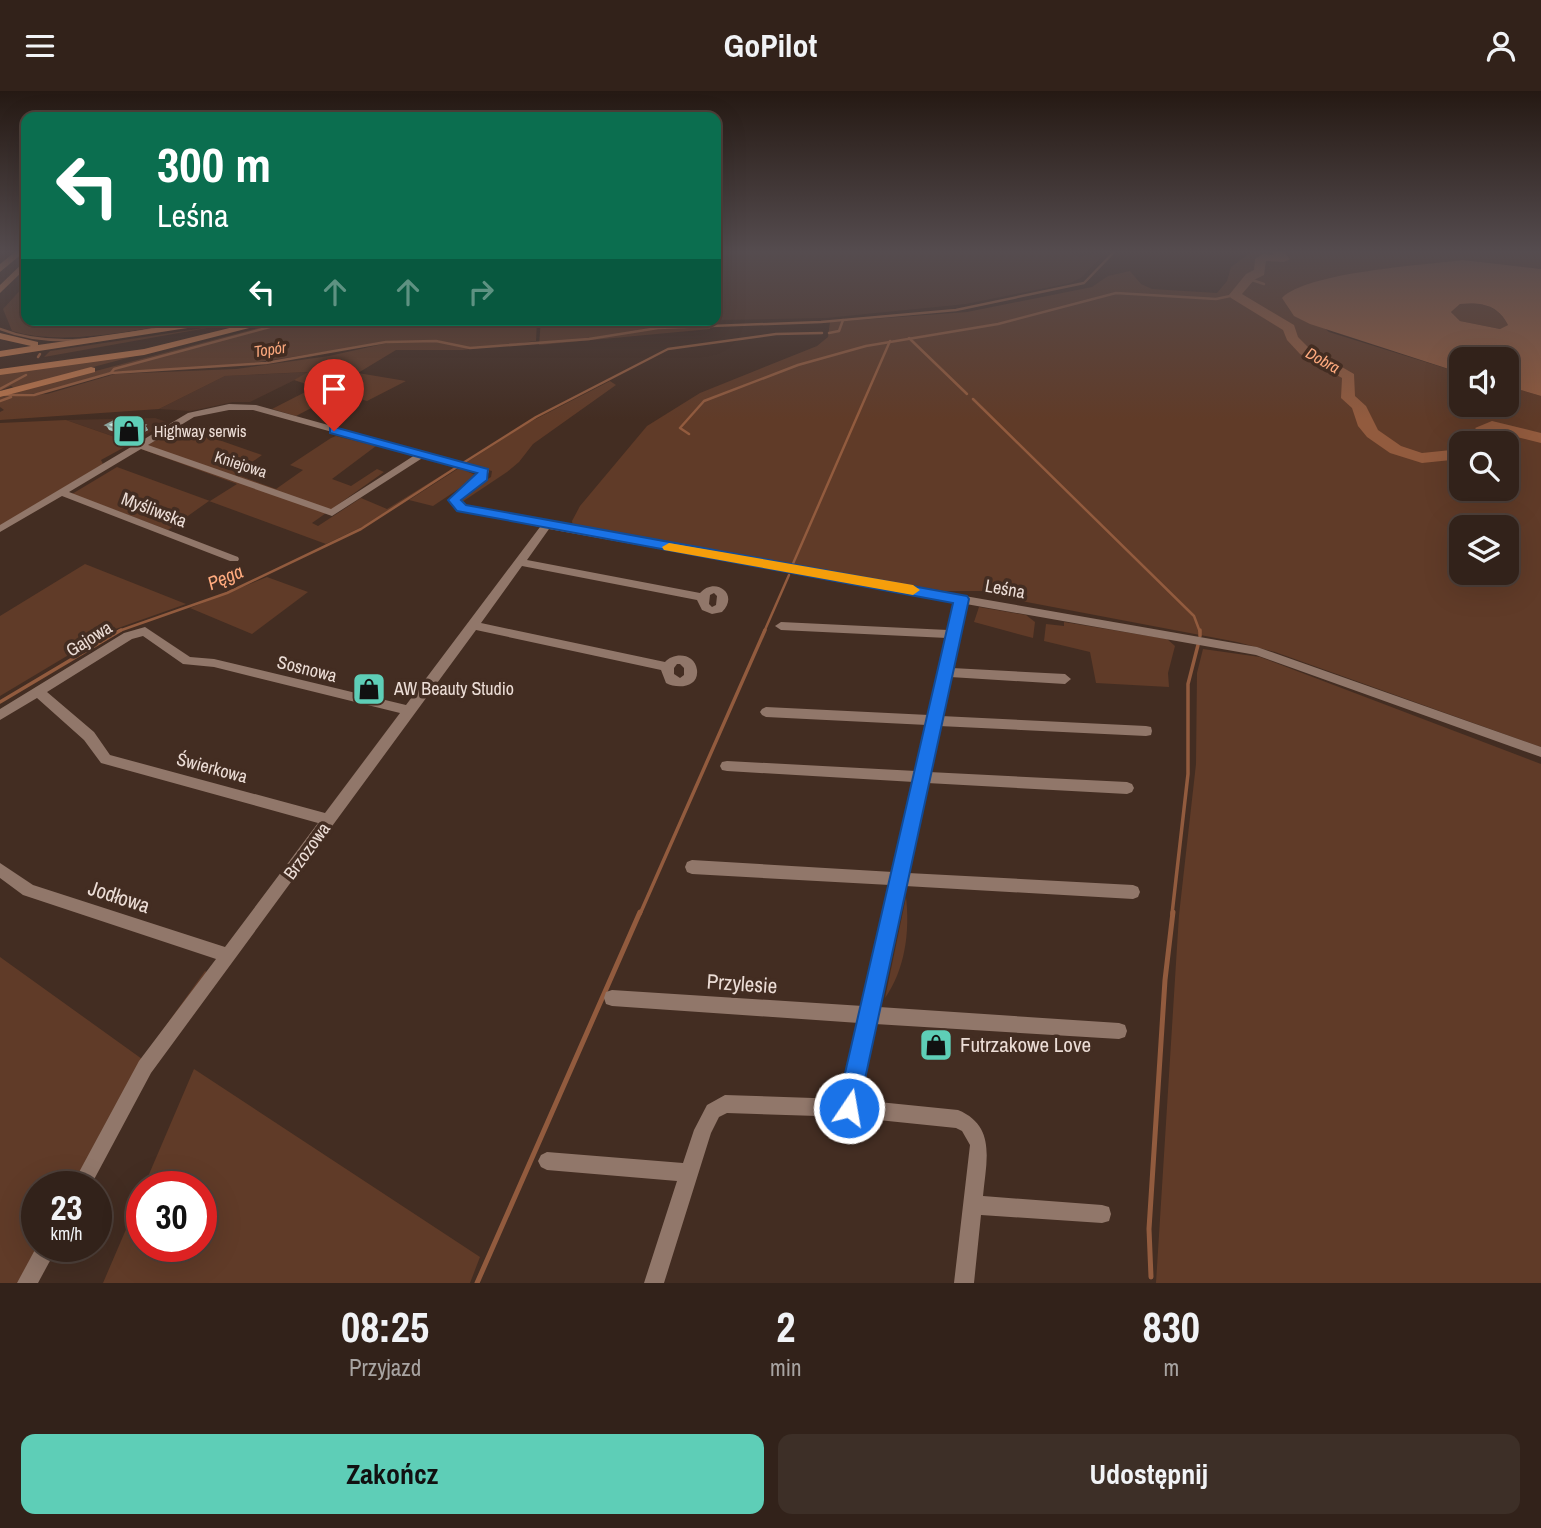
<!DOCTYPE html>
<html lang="pl">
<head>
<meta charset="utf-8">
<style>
	body { margin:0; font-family:"Archivo Narrow",sans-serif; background:#3d2f27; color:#f1f3f6; height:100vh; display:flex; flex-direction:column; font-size:26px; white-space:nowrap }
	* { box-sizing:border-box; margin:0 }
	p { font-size:23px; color:#a8a4a2 }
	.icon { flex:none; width:38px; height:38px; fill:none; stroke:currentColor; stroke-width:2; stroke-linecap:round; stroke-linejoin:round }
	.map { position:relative; height:1192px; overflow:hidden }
	.side { display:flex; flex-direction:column; background:#32221a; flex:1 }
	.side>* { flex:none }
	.hud { position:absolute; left:21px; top:21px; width:700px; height:214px; border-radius:14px; box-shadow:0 7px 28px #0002,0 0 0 2px #4d3f39; background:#0b6e4f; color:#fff; overflow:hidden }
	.tools { position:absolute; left:1449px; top:256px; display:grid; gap:14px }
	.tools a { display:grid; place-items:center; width:70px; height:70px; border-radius:14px; background:#32221a; box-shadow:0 7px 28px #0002,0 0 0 2px #4d3f39; font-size:35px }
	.speed { position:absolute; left:21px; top:1080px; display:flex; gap:14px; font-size:35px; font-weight:700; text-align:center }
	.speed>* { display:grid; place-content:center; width:91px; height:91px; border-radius:50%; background:#32221a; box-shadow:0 7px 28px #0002,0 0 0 2px #4d3f39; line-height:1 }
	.speed small { font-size:18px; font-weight:400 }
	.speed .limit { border:10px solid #d22; background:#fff; color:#111 }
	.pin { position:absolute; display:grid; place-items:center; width:60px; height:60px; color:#fff; margin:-72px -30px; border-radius:50% 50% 50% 0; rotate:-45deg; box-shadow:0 0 7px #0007 }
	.pin .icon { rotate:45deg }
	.me { position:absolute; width:77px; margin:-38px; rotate:12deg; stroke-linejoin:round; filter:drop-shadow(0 0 5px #0008) }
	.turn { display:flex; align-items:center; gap:24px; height:147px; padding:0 21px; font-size:32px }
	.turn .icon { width:91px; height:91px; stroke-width:2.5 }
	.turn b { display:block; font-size:49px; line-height:60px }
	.lanes { display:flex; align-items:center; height:66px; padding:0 21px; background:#0003; justify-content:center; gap:35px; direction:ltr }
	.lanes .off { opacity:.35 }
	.eta { display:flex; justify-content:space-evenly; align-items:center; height:119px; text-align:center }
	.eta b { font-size:42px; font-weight:700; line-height:49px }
	.button { display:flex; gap:14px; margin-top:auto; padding:14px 21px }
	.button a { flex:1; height:80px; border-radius:14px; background:#5eceb7; color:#111; font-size:28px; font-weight:700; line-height:80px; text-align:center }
	.button a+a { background:#3d2f27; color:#f1f3f6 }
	header { display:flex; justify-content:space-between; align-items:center; height:91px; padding:0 21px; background:#32221a; font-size:32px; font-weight:700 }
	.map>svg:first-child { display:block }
	.built { fill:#503427 }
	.green { fill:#603b28; fill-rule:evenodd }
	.water { fill:#925b3e; fill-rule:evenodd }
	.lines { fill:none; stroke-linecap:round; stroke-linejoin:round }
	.stream-far2 { stroke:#925b3e; stroke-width:2.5 }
	.stream-far1 { stroke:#925b3e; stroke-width:3.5 }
	.stream { stroke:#925b3e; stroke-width:5 }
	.river { fill:#925b3e; fill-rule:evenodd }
	.minor { fill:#91776a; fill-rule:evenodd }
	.major { fill:#b7734b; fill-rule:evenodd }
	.wall { fill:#a9c7bf }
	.shaded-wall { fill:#8aa29b }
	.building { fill:#c5e7de; stroke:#8aa29b; stroke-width:2 }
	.route { fill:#1a73e8; stroke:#114b97; stroke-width:2 }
	.slow { fill:#f59e0b }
	.labels { text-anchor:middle; stroke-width:7; stroke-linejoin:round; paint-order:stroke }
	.far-water-label { font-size:16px; font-style:italic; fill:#ffab7f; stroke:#432d22 }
	.far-poi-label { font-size:16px; fill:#ecddd6; stroke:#432d22; text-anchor:start }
	.far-street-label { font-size:16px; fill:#ecddd6; stroke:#432d22 }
	.street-label { font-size:18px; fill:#ecddd6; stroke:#432d22 }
	.poi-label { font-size:18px; fill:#ecddd6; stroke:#432d22; text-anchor:start }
	.water-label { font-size:19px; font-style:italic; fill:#ffab7f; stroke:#432d22 }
	.near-street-label { font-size:21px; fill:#ecddd6; stroke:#432d22 }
	.near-poi-label { font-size:21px; fill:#ecddd6; stroke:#432d22; text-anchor:start }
</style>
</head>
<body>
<header><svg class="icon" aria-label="menu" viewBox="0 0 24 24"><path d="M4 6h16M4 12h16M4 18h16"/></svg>GoPilot<svg class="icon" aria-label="person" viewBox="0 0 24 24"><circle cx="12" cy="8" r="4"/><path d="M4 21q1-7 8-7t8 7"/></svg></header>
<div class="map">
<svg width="1541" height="1192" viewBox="0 0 1541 1192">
	<rect width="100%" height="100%" fill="#432d22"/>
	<g class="built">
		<polygon points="716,161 1069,161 1080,166 1095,162 1101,166 1081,187 1070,192 966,213 826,227 716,229"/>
		<polygon points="311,281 250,311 233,311 191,320 159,318 225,285"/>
		<polygon points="155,327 167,331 132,352 66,329"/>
	</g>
	<g class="green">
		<path d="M1252,161H1541V178L1463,169L1328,189L1286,204L1329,241L1461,282V313H1507V295L1541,305V656L1275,561L1237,551L1005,507L982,500H944L573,436L572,430L580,415L647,335L700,302L817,255L828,246L830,231L967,221L1092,196L1108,185L1130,180L1141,193L1152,198L1217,202L1227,190L1231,176ZM1461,352H1507V397H1461ZM1461,436H1507V481H1461Z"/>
		<path d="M26,193V229H195C141,238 65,256 12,240L3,218Z"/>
		<path d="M1460,213C1482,211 1497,214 1508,234L1500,238L1460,230L1451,221Z"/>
		<polygon points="288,229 537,229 536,250 463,259 396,259 358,282 406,290 367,310 340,302 296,325 272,318 315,296 294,289 308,281 225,285 159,318 0,329 0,321 4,319 0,316 0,306 47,303 115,283 236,278 329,265 396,250 239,274 111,281 40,302 9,303"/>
		<polygon points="541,229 712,229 710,238 539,254"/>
		<polygon points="218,235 44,266 50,260"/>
		<polygon points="146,262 14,297 11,295 0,300 0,283"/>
		<polygon points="610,290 616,294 533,353 519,371 507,381 462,411 463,404 491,386 492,380 464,373 528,332"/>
		<polygon points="66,329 132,352 101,369 103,373 0,435 0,332"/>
		<polygon points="179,335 262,364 235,383 276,398 303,379 290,374 331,347 336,345 376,355 332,388 351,395 377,378 384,381 312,432 318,435 361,407 387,418 455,376 366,434 326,453 209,410 168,439 72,403 117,376 210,410 237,393 141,358"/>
		<polygon points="459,377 478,385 433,415 409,409"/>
		<polygon points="85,473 186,513 107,541 0,605 0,525"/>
		<polygon points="267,486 308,501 252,543 190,517"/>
		<polygon points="979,516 1026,524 1035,531 1033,547 974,531"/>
		<polygon points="1064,531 1167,548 1175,555 1168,582 1169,596 1096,592 1090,561 1044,550 1046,533 1064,535"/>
		<polygon points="1203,558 1260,566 1541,673 1541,1192 1156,1192 1179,824 1196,673 1197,582"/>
		<path d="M906,806C910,841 905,878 885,907Z"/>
		<polygon points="0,866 142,968 205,880 208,882 74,1095 37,1096 37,1155 40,1155 19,1192 0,1192"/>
		<polygon points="194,978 480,1166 470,1192 103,1192 142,1101 142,1155 201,1155 201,1096 144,1095"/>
	</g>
	<path class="water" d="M1463,169L1541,178V305L1507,295V268H1461V282L1310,233L1294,225L1282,207C1307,181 1425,174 1463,169ZM1460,213C1482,211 1498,214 1508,234L1500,238L1460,230L1451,221Z"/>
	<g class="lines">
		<g class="stream-far2">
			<polyline points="1249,188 1264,193"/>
			<path d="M0,238C63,263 135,240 199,229"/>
			<polyline points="829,242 839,240 843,229"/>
			<polyline points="909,247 967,303"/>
			<polyline points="38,266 40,263"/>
			<polyline points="111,282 114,278 296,229"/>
			<polyline points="0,298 26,284"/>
			<polyline points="0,304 34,304 111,282 266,272 386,251 436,250 470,257 589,248 658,237 821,231 956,219 1084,192 1114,161"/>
			<polyline points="973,308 1194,525 1200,541"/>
			<polyline points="0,310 11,306"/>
			<polyline points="689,343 680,337 704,310 798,274 866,255 998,233 1116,202 1216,208 1235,204"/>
			<polyline points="463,372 536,326 668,258 776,243 822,242"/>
			<polyline points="792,475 890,250"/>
			<polyline points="116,541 227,502 361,438 457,376"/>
			<polyline points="764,541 789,484"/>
		</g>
		<g class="stream-far1">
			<polyline points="1200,539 1200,545"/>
			<polyline points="0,611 121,539"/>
			<polyline points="640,823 765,539"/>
			<polyline points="1172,823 1188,683 1188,593 1198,554"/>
		</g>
		<g class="stream">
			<polyline points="1151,1186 1149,1138 1165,889 1173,821"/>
			<polyline points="477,1192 640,821"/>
		</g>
		<g class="river">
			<polygon points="1272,161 1284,161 1290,168 1284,171 1266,170 1264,184 1254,189 1242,203 1294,234 1298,246 1309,257 1354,283 1355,305 1366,315 1378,339 1401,355 1422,362 1461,358 1461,368 1422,372 1390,362 1367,346 1358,335 1352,317 1341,307 1342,287 1300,263 1287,249 1283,239 1231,207 1229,204 1246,183 1254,179 1255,168 1263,163 1274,164"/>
			<polygon points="1492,330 1541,342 1541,352 1496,341 1508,352 1490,352 1475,337"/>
		</g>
		<g class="minor">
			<path d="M229,313L256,314L487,378L489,380L486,388L460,409L465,415L569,436L1257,556L1541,656V666L1256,564L966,513L952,577L1065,583L1071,588L1065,593L950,586L941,625L1146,635L1151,636L1152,640L1151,644L1146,645L939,635L929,681L1127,691L1132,693L1134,697L1132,701L1127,703L927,692L908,782L1133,794L1138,796L1140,801L1138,806L1133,808L905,795L879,916L1119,932L1125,934L1127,940L1125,946L1119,948L875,933L859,1009L958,1019C997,1035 986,1071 983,1105L1102,1114L1109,1116L1111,1123L1109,1130L1102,1132L981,1124L974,1192H954L970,1054L962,1040L956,1037L849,1026L727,1022L719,1026L711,1042L664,1192H644L677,1090L547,1079L541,1076L538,1070L541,1064L547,1061L683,1072L694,1039L707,1014L725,1004L842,1008L859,932L612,915L606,913L604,907L606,901L612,899L863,915L890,794L692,783L687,781L685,776L687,771L692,769L893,781L914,691L727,680L722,679L720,675L722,671L727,670L916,680L927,634L766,626L762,624L760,621L762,618L766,616L929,624L947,547L781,539L775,535L781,531L948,539L955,511L549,438L527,469L700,502C715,485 740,503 722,521L712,523L702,519L697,509L522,475L481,532L665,571C674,561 695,562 697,579C699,597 677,598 666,592L661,579L476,539L151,982L90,1096H71L139,970L216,868L23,804L0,787V772L33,794L225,856L318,732L101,672L84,649L37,607L0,629V618L124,542L145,536L190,566L214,568L406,614L540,436L458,419L449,409L478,385L479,382L424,366L332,425L141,358L69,401L238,466L239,468L238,470H230L62,405L0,441V434L188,322ZM229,319H253L415,364L331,418L148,354L194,326ZM714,502L717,505L716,514L712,516L709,513L710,504ZM143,545L183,573L214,576L400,622L325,722L110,664L94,641L47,601L132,548ZM677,573H680L684,577V584L680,587L674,583V577Z"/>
			<polygon points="37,1155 58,1155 38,1192 17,1192"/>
		</g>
		<g class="major">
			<polygon points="15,161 24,161 0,181 0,173"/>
			<polygon points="26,169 26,177 0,202 0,194"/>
			<polygon points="212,229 239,229 0,266 0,260 31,255 0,248 0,242 38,251 38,254"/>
			<polygon points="262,229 280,229 144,264 0,284 0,278 144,258"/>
			<polygon points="91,276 95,277 95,281 0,306 0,300"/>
		</g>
	</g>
	<polygon class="wall" points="106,334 145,334 148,339 133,347 109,339"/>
	<polygon class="shaded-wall" points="145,334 148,339 133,347 130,343"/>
	<polygon class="building" points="118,328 126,328 145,334 130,343 106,334"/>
	<linearGradient id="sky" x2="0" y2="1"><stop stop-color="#251913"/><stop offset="0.49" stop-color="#554c4f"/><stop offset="1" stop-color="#554c4f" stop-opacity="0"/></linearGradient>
	<rect width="1541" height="328" fill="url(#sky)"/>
	<polygon class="route" points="334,336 488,378 487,389 461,409 466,414 967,505 969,508 857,1025 849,1028 841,1025 837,1017 953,512 457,420 448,409 477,382 330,342 330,337"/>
	<polygon class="slow" points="669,452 913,494 920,499 913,504 664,459 662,456"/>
	<defs>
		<symbol id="shop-square" viewBox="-11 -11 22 22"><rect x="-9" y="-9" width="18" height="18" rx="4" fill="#5eceb7" stroke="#432d22"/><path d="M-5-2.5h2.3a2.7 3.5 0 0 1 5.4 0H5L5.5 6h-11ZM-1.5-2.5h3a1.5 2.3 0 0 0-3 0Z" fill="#111"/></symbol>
	</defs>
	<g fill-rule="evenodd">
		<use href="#shop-square" x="110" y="321" width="38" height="38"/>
		<use href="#shop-square" x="350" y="579" width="38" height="38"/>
		<use href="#shop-square" x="917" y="935" width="38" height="38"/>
	</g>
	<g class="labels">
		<g class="far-water-label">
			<text transform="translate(270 258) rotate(-8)" y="6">Topór</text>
			<text transform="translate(1323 269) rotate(29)" y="6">Dobra</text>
		</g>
		<g class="far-poi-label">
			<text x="154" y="346">Highway serwis</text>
		</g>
		<g class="far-street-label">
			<text transform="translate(241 373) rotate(18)" y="6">Kniejowa</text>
		</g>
		<g class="street-label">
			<text transform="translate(154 419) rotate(21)" y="6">Myśliwska</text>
			<text transform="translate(1005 498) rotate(10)" y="6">Leśna</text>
			<text transform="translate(89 548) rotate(-32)" y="6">Gajowa</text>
			<text transform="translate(307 578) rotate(14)" y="6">Sosnowa</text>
			<text transform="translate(212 677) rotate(15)" y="6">Świerkowa</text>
			<text transform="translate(307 760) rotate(-54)" y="6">Brzozowa</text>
		</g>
		<g class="poi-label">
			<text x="394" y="604">AW Beauty Studio</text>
		</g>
		<g class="water-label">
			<text transform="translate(225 486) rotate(-23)" y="7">Pęga</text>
		</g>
		<g class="near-street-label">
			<text transform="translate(119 806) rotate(18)" y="7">Jodłowa</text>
			<text transform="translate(742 893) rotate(4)" y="7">Przylesie</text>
		</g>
		<g class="near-poi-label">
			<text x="960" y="961">Futrzakowe Love</text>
		</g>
	</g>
</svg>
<div class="tools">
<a><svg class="icon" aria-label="sound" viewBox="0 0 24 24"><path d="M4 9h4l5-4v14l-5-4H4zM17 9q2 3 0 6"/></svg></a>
<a><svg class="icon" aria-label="search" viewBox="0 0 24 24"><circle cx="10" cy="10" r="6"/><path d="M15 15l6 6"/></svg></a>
<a><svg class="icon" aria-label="layers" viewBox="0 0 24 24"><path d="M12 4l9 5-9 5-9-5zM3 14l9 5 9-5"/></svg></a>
</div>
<div class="speed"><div>23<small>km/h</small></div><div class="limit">30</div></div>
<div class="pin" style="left:334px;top:340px;background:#d93025"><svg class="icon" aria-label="arrive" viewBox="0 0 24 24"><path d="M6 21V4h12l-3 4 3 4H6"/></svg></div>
<svg class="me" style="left:849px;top:1017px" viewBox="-20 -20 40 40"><circle r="17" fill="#1a73e8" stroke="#fff" stroke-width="3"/><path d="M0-11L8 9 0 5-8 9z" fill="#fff"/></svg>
<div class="hud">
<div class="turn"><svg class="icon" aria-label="left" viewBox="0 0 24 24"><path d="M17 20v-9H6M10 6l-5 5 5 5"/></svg><div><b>300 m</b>Leśna</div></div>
<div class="lanes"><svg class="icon" aria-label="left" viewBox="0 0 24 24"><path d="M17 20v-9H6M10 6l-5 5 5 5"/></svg><svg class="icon off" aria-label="ahead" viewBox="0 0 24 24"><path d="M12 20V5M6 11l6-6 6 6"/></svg><svg class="icon off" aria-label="ahead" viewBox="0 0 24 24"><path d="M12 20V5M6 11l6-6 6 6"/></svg><svg class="icon off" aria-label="right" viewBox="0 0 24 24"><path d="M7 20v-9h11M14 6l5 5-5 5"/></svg></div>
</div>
</div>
<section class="side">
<div class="eta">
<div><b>08:25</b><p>Przyjazd</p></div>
<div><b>2</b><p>min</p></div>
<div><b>830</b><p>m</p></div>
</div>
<div class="button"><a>Zakończ</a><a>Udostępnij</a></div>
</section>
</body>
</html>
